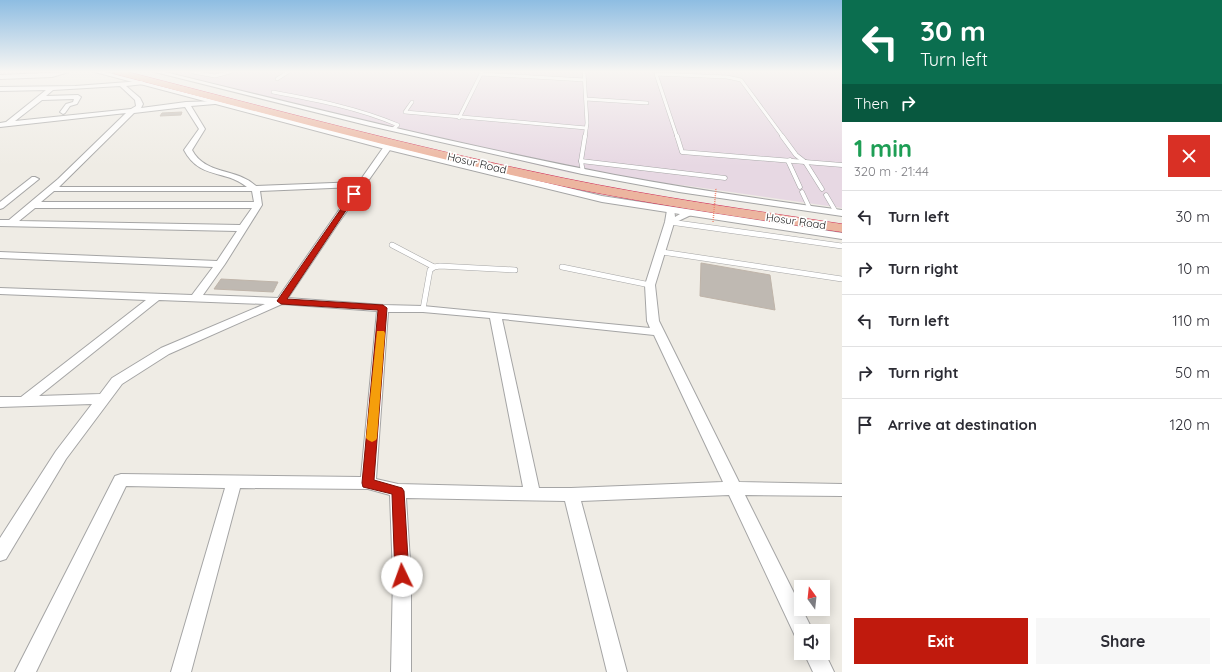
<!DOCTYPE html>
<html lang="en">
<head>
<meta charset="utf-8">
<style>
	body { margin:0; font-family:Quicksand,sans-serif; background:#f7f7f7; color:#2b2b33; height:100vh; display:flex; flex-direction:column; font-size:15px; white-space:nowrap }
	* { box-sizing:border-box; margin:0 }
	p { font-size:13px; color:#7c7c81 }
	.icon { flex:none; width:22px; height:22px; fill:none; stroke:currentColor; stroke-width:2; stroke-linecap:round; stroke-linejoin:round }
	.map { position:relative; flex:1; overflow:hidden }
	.details { display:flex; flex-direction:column; background:#fff; width:380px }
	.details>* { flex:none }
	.banner { background:#0b6e4f; color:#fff; overflow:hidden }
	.needle { width:26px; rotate:345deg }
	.tools { position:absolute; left:794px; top:580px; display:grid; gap:8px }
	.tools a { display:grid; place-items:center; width:36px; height:36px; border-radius:0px; background:#fff; box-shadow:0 2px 10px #0003; font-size:20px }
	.pin { position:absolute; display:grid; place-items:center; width:34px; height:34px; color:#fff; margin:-17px; border-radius:8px; box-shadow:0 2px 6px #0006 }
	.me { position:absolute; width:44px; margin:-22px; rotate:357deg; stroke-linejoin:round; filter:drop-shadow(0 0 3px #0008) }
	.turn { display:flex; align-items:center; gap:14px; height:84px; padding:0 12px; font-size:18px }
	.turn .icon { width:52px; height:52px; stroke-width:2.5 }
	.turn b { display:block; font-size:28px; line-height:34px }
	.then { display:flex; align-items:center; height:38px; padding:0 12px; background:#0003; gap:8px; font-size:15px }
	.round { display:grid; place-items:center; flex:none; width:42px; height:42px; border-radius:0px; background:#f7f7f7 }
	.summary { display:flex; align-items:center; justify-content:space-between; height:68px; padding:0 12px }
	h1 { font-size:24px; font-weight:800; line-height:30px; color:#1e9e55 }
	.primary-button { display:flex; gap:8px; margin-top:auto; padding:8px 12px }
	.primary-button a { flex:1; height:46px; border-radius:0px; background:#c01a0d; color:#fff; font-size:16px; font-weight:800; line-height:46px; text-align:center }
	.primary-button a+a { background:#f7f7f7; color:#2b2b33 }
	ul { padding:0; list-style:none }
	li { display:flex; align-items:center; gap:12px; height:52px; padding:0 12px; border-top:1px solid #e1e1e2 }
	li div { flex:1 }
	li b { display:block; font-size:15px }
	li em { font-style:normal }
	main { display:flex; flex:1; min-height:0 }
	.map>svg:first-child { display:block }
	.industrial { fill:#e7d8e3 }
	.building { fill:#bfb9b2; stroke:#bfb4a9 }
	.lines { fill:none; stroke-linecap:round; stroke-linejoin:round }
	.service-far2-casing { stroke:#a5a5a5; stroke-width:4 }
	.service-far1-casing { stroke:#a5a5a5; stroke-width:5 }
	.service-casing { stroke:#a5a5a5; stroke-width:6 }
	.minor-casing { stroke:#a5a5a5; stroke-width:2 }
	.tertiary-casing { stroke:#a5a5a5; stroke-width:2 }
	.trunk-casing { stroke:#cf305b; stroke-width:1 }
	.service-far2 { stroke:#fff; stroke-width:3 }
	.service-far1 { stroke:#fff; stroke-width:4 }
	.service { stroke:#fff; stroke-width:5 }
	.minor { fill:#fff; fill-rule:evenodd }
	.tertiary { fill:#fff; fill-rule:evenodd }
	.trunk { fill:#ecb59f; fill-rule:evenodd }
	.path-bridge { stroke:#f08a74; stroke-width:1.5; stroke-dasharray:1 1; stroke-linecap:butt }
	.route { fill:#c01a0d; stroke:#7d1108 }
	.slow { fill:#f59e0b }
	.labels { text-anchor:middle; stroke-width:3.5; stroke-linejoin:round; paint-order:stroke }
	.far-street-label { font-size:11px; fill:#1e1e1e; stroke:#fff }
</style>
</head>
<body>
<main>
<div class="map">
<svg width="842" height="672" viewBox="0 0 842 672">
	<rect width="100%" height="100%" fill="#efece5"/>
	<polygon class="industrial" points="155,72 842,72 842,208 689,186 570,173"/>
	<g class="building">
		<polygon points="182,112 181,115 160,116 162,113"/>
		<polygon points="701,263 770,275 775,310 700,296"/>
		<polygon points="221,279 278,282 273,292 214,289"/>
	</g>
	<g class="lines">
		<defs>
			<g id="service-far2">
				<polyline points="193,72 215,76 230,72"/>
				<polyline points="584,72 587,123 585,137"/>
				<polyline points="481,74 585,80"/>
				<polyline points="277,79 288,72"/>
				<path d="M273,92C316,100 358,108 398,125L393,129"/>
				<polyline points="586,99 647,103"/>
				<polyline points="412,102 405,112 586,128"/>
				<polyline points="459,118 482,72"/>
				<polyline points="677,137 656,74 727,77 741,80 783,137"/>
			</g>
			<g id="service-far1">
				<polyline points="677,136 682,152 805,162"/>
				<polyline points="782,136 796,155 805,162"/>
				<polyline points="790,160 788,161 800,187"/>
				<polyline points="581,161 725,178"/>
				<polyline points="805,162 842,165"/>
				<polyline points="805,162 822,189"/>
				<polyline points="583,172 581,161 585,136"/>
				<polyline points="802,192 810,209"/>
				<polyline points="826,195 836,212"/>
				<polyline points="670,222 673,222"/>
			</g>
			<g id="service">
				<polyline points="670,222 842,246"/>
				<polyline points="392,245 434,267"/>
				<polyline points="662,252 842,279"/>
				<polyline points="562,267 650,285"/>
				<polyline points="423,309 430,270 434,267 440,266 515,270"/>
			</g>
			<g id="minor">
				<polygon points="69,72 52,77 0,79 0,75"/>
				<path d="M142,81L145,83L144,84L126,86L140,98L143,104L141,108L186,102L217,101V103L215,104L191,106L205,129L192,150C205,175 237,168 256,186L359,182L385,145H388L392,147L337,225L288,298L383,305L423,306L650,328L647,321L645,285L665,222L667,210L671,207L674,208L675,217L685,211H691L692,213L691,215L674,223L655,285L659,321L739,482L842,484V496L745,495L813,631H801V640L796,638L729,495L581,501L627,672H607L565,501L406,498L411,576V672H391L393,576L390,495L368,489L240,488L191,672H171L225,488L126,486L36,672H15L115,476L121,474L361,477L377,311L282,304L169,354L122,384L66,459L6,559L0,561V538L56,451L92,404L0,407V397H21L146,300L0,294V288L192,295L213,267L0,258V252L217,261L237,231L0,226V220H9L58,179L126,113L0,127V123L6,122L46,90L0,91V87L75,86ZM120,86L135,100L136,106L131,109L15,121L42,100L74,99L73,102L66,104L60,112L63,114L65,113L70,106L77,104L81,97L78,95L46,96L53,90ZM185,107L199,129L184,150C200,180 225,169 247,187H59L134,113ZM355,187L278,298L203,295L225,264L262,205L260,191ZM54,191H252L254,202H41ZM35,208H252L240,225L19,221ZM159,300L265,304L161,348L112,378L100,394L39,396ZM388,312H423L490,318L523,487L398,484L376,479ZM502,319L654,335L723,482L571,488H539Z"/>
				<polygon points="32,177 35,177 39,179 3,208 0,209 0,202"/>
				<polygon points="823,649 834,672 813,672 804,653 823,653"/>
			</g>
			<g id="tertiary">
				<polygon points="95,72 105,72 389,145 602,196 842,233 842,239 602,202 385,149"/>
				<path d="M155,72H165C315,109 464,146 615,175C691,189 766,200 842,210V216L679,192L582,174L370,126Z"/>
			</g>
			<path id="trunk" d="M114,72H128C272,109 416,148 563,178C655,197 749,210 842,224V232C748,218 654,205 562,186C411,154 263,113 115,74Z"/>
		</defs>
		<use href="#service-far2" class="service-far2-casing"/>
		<use href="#service-far1" class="service-far1-casing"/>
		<use href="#service" class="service-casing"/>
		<use href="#minor" class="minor-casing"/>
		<use href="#tertiary" class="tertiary-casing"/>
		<use href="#trunk" class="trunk-casing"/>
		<use href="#service-far2" class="service-far2"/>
		<use href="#service-far1" class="service-far1"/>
		<use href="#service" class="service"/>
		<use href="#minor" class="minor"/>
		<use href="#tertiary" class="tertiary"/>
		<use href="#trunk" class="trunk"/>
		<polyline class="path-bridge" points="713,222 716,188"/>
	</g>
	<linearGradient id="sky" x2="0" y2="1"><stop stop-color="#8ebde2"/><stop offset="0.43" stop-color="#f8f6f3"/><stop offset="1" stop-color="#f8f6f3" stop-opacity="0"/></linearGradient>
	<rect width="842" height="166" fill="url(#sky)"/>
	<polygon class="route" points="354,192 357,194 287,299 383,305 387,308 374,480 402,488 404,491 409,576 407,581 402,583 397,581 395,576 392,494 363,487 362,483 378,310 281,304 277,301 352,193"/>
	<polygon class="slow" points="377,331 384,331 385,333 377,438 376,440 372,442 368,440 366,438"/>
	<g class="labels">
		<g class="far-street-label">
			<text transform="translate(477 163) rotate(13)" y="4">Hosur Road</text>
			<text transform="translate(796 221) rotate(8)" y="4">Hosur Road</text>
		</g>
	</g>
</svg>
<div class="tools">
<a><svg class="needle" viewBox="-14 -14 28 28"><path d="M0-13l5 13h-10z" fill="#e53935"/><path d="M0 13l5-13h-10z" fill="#7c7c81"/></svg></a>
<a><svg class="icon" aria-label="sound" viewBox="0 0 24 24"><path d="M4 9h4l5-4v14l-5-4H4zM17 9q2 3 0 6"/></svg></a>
</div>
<div class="pin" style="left:354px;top:194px;background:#d93025"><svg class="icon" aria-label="arrive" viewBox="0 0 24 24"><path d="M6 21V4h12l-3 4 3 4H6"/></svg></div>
<svg class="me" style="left:402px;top:576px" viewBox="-20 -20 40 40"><circle r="19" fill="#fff"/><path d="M0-13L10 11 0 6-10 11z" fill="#c01a0d"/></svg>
</div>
<section class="details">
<div class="banner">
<div class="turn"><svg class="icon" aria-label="left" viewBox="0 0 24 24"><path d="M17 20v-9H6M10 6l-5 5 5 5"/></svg><div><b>30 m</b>Turn left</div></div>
<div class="then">Then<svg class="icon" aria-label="right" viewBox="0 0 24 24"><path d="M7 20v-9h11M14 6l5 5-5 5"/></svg></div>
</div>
<div class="summary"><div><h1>1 min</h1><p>320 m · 21:44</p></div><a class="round" style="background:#d93025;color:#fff"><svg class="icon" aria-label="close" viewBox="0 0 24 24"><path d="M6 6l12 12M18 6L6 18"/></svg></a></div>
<ul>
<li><svg class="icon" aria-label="left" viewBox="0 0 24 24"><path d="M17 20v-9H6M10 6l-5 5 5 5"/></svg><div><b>Turn left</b></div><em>30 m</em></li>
<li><svg class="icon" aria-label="right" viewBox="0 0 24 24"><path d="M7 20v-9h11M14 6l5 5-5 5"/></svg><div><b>Turn right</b></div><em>10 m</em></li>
<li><svg class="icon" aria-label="left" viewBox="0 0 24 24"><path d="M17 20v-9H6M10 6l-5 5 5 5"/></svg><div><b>Turn left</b></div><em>110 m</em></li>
<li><svg class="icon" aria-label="right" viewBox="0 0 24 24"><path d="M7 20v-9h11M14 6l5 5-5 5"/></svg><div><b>Turn right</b></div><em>50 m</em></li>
<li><svg class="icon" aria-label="arrive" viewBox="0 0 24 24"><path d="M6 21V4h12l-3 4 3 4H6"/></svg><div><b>Arrive at destination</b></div><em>120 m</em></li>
</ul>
<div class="primary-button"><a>Exit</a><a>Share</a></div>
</section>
</main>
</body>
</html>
